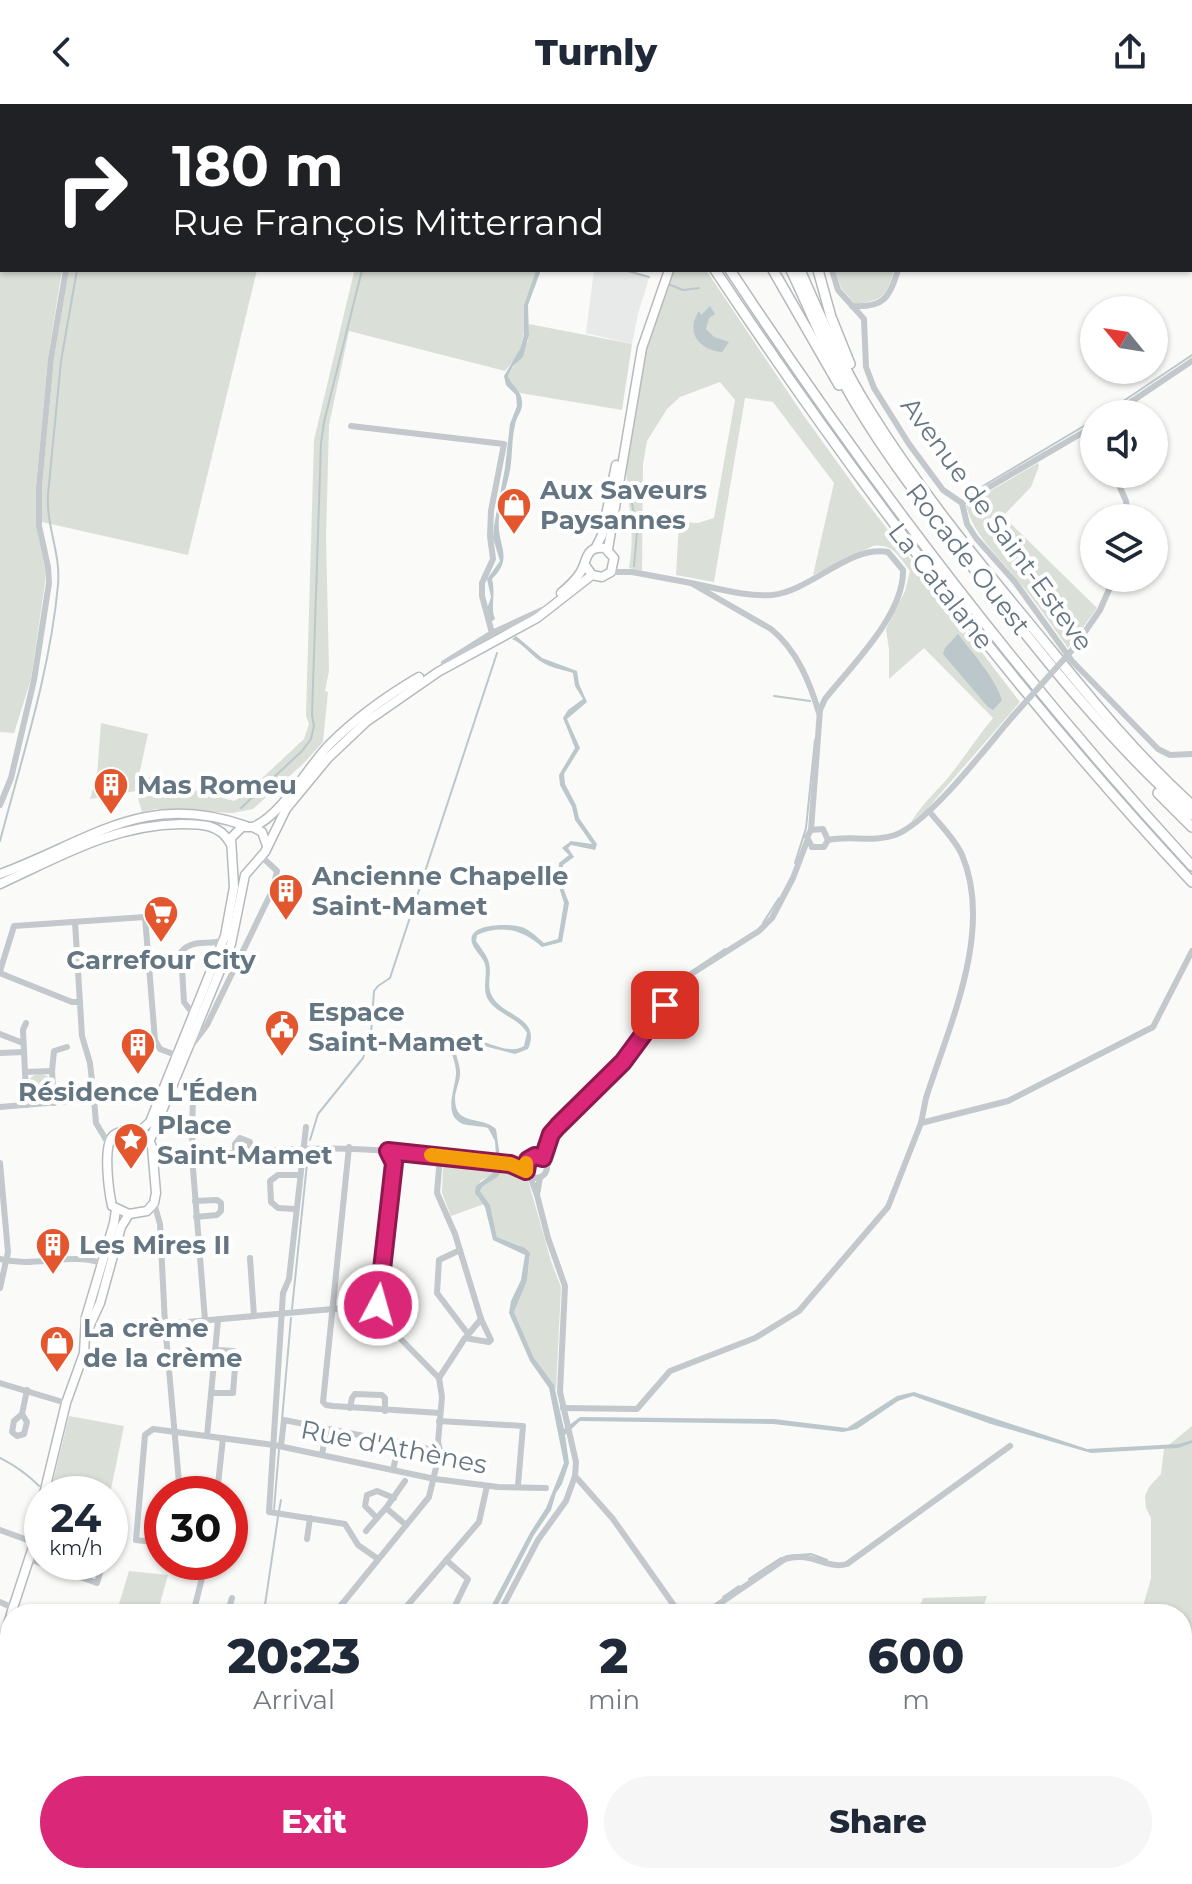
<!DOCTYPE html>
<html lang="en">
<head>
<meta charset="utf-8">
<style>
	body { margin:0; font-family:Montserrat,sans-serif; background:#f6f6f7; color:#1f2937; height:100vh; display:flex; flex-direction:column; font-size:30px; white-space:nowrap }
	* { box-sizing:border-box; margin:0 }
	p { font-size:26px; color:#747a83 }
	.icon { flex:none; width:44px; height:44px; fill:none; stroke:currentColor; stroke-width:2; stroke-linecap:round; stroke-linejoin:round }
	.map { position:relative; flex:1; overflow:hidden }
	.sheet { position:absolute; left:0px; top:1500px; width:1192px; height:280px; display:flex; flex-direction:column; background:#fff; border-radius:32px 32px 0 0; box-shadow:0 2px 6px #0004 }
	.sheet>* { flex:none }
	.banner { position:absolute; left:0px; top:0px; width:1192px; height:168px; box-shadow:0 2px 6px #0004; background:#202124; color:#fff; overflow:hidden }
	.needle { width:52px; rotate:300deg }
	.controls { position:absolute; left:1080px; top:192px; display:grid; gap:16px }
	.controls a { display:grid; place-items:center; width:88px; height:88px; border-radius:50%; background:#fff; box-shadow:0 2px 6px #0004; font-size:40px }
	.speed { position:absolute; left:24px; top:1372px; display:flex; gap:16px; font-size:40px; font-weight:700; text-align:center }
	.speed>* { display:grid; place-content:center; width:104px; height:104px; border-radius:50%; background:#fff; box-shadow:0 2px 6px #0004; line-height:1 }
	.speed small { font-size:20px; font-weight:400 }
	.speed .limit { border:12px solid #d22; background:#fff; color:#111 }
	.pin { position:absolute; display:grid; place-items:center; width:68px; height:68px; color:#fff; margin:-34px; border-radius:16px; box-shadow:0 4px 12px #0006 }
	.me { position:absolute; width:88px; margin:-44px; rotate:6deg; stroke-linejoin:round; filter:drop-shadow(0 0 6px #0008) }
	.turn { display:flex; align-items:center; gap:28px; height:168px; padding:0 40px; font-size:36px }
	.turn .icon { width:104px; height:104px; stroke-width:2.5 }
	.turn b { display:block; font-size:56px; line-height:68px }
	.eta { display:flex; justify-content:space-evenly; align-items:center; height:136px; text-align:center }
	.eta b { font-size:48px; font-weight:800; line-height:56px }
	.cta { display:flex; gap:16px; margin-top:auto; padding:16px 40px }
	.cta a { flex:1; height:92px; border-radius:48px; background:#db2777; color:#fff; font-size:32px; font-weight:800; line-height:92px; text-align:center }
	.cta a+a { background:#f6f6f7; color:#1f2937 }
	header { display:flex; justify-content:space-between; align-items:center; height:104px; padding:0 40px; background:#fff; font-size:36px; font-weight:800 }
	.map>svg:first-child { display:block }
	.built { fill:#e8e9e9 }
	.green { fill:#dadfd7 }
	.water { fill:#bbc7cb }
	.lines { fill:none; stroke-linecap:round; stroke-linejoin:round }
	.stream { stroke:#bbc7cb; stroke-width:2 }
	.major-casing { stroke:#b5babe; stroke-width:11 }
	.highway-casing { stroke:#b4b9bd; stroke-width:12 }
	.minor { stroke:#c3c8cc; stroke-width:6 }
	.major { stroke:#fff; stroke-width:8 }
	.highway { stroke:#fff; stroke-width:9 }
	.minor-bridge { stroke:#c3c8cc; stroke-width:6 }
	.route-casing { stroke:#8e194d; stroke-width:20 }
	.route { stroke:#db2777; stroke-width:14 }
	.slow { stroke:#f59e0b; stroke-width:14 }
	.labels { text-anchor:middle; stroke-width:8; stroke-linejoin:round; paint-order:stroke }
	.poi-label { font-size:26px; font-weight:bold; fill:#657683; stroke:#fff; text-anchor:start }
	.street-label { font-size:26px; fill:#657683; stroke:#fff }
</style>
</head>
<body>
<header><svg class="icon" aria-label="back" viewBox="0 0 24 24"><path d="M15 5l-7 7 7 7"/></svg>Turnly<svg class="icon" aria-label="share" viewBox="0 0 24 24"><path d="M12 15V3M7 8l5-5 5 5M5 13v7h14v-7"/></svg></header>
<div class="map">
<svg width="1192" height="1780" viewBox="0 0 1192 1780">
	<rect width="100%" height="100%" fill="#fafaf8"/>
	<polygon class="built" points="594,166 620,166 649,174 638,210 632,240 586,229"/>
	<g class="green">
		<polygon points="0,0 99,2 2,2 2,166 62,166 48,253 36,383 36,422 45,464 45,479 31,575 14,629 0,628"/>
		<rect x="106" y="0" width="399" height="2"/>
		<polygon points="69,166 257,166 188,451 42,418 42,383 54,254"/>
		<polygon points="348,166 536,166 524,201 525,224 520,245 518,251 505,267 349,227 329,321 326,433 329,567 325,587 328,588 323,638 303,660 253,705 233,709 157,705 142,708 136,687 90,695 97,672 101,619 148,630 139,671 234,697 243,692 304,635 309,620 306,612 314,336 354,168"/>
		<path d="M674,166H706L804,312L858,387L1020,598L927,705L911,718C922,700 938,686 951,670C966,651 978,632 993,614L924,544L889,575V546L886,525L905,487L910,467C899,453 893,439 873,442L813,471L834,379L773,298L745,294L714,478L676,471L679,418L698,419L714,414L735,296L720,278L680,293L667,305L647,337L643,360L642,467L629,464C636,425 627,399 626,361C626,344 632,324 635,307C644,258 651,210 674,166Z"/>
		<path d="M835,166H894C886,194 883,196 855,200L841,184Z"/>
		<polygon points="529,220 632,240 622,306 520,289 510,279 508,272 528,237"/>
		<path d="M1038,359L1039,362L1031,383L1003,412L1097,504L1068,544C1052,522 1037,499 1019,478C999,452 974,433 966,401Z"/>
		<circle cx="40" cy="983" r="13"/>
		<polygon points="447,1060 497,1064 495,1069 480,1077 478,1094 484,1100 451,1112 442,1089 443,1063"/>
		<polygon points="502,1064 522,1069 528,1076 551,1157 561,1183 556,1286 534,1254 514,1208 527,1177 530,1152 519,1141 497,1133 490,1101 480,1087 484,1081 500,1071"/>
		<polygon points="69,1312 124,1322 110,1390 50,1390"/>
		<polygon points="1192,1322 1192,1535 1182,1558 1182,1510 1141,1510 1151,1474 1151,1414 1146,1404 1145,1392 1149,1383 1161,1370 1164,1345"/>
		<polygon points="129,1467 168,1471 157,1510 116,1510"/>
		<polygon points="987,1492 981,1510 917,1510 923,1494"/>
		<polygon points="1192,1603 1192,1780 1153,1780 1154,1770 1182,1770 1182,1645"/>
		<polygon points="1084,1770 1128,1770 1126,1780 1081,1780"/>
	</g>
	<g class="water">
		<path d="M536,166H541L528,201L529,231L525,245L523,253L513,262L508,272C511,282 522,286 522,298C523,307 516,313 515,321C511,338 513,355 509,371C506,385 501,398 499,413C496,443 515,452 492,475C496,492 490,502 495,515L491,518L487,505L491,493L487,475L500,457L493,434L494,422L505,364L510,320L517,302L516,291L506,281L504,272L520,245L524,231V201Z"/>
		<path d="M710,202L715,210L709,214L706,225L714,233L729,238L722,248C699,246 685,228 699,207L701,211Z"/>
		<path d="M958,530C973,550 994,572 1002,596L993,606L988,603L943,550L945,544Z"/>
		<path d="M516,532L542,554L577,567L579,580L587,598L567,615L580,644L564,670L565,680L576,701L579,714L597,740L595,746L571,741L568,744L574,753L563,761L562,781L569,799L562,838L542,843C523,826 502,820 477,831L476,837C480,843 487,851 489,859C492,870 486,882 492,892C503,913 542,913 528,945L515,950L465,937L458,939C452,950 461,958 460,970C460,978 455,986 455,995C455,1023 481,1011 496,1025L502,1067C498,1077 484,1077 480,1087L490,1101L497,1133L525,1144L530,1149L527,1177L514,1208L534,1254L554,1281L564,1325L580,1313L774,1315L847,1324L897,1292L914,1288L1087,1345L1179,1340L1192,1336V1339L1178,1344L1091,1349L991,1320L913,1292L898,1297L857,1325L843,1328L773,1320L580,1317L565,1331L569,1359L562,1380L556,1389L551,1406L534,1431L493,1510H487L530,1429L546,1404L564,1359L549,1284L530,1257L509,1209L511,1197L521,1176L525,1151L493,1136L485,1103L475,1089L476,1082L497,1066L495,1037L488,1024C481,1022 470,1022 463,1020C441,1011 457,982 456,967C455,954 448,948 455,936C477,927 504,954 524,942L527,929C519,914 499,911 489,897C481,886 488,872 485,860C482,852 474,846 472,839C466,818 513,819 524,824C531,827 538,834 544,839L558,835L564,799L558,780L559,759L569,751L562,744L571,737L592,740L575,716L572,703L560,681L559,671L575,644L563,614L568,606L583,595L575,582L573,569C561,565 550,564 540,557C530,550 523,540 512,535Z"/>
		<polygon points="1192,1535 1192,1603 1182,1645 1182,1558"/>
		<polygon points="1128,1770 1154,1770 1153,1780 1126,1780"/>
	</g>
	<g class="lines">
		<g class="stream">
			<polyline points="337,2 340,0"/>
			<polyline points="375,2 375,0"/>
			<polyline points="783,2 784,0"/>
			<polyline points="624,166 649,173"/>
			<polyline points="668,180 683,186 699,184"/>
			<polyline points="1104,310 1192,251"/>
			<polyline points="983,382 1094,316"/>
			<polyline points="631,394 636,421"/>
			<polyline points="634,462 637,428"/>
			<polyline points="774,592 810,597"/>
			<polyline points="241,704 302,647 311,635 314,622 312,611 321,339 324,318 362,166"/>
			<polyline points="149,717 210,717"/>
			<path d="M0,737C22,653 50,568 58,481C61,449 46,423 48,390L61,257L77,166"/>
			<polyline points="795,759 806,724 815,636"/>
			<polyline points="763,819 779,794"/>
			<polyline points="633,939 680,875 725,845"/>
			<polyline points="558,1018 630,944"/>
			<polyline points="310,1036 318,1010 363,954 371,929 374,887 378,882 390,874 497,549"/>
			<polyline points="292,1205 308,1050"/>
			<polyline points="282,1316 291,1214"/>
			<path d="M0,1354C14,1361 28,1371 39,1382"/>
			<polyline points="274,1405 279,1346"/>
			<polyline points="279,1407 281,1396"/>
			<polyline points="787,1452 811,1450 827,1456"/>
			<polyline points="749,1475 781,1454"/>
			<polyline points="723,1493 739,1482"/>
			<polyline points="258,1510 265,1501 278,1413"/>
		</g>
		<defs>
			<g id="major">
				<polyline points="752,2 754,0"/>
				<polyline points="767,2 768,0"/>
				<polyline points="596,443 602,431 616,361"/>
				<polyline points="608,445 642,244 669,166"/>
				<path d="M561,489C568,483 575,477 580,469C588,457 584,442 605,444L614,454L611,468L602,473L592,471L585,461"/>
				<path d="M253,723C282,711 307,664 329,641C355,615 388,591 419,573"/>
				<path d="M0,770C90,737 144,686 246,722"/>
				<path d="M0,780C61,752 113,721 181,720C201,720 220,720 230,739"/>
				<polyline points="140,1027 150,1018 225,832 234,783 231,734 242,723 253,723 262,728 267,742"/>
				<path d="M140,1027L147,1031L152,1043L156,1089L154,1099L147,1107L129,1110L112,1102C109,1088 102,1040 114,1031C121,1026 132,1027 140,1027Z"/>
				<polyline points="150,1036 231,840 245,771 265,748 286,705 328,654 366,618 438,568 537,514 592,471"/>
				<polyline points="89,1223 100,1199 121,1123 129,1110"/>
				<polyline points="44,1390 66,1299 84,1249 86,1213 114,1119 116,1106"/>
				<polyline points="11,1510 32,1446 42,1400"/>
				<polyline points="0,1545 10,1514"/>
			</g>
			<g id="highway">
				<polyline points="605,0 606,2"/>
				<polyline points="619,0 621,2"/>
				<polyline points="670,0 672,2"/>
				<polyline points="697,0 698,2"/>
				<polyline points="706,0 707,2"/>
				<polyline points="724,0 726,2"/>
				<path d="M715,166C859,382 1015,588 1192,778"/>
				<path d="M730,166C869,377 1021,576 1192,762"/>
				<polyline points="773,166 839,281"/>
				<path d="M791,166C812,210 829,255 854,297C891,360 937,417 982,475C1047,558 1113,641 1192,711"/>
				<path d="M800,166C821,214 842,263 870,307C919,386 979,459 1038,530C1087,590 1134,649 1192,701"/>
				<polyline points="818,166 831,213 850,260"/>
				<polyline points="1158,689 1192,723"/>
			</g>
		</defs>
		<use href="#major" class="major-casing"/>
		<use href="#highway" class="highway-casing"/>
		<g class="minor">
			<polyline points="103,0 103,2"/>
			<polyline points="577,0 578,2"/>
			<polyline points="840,0 845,2"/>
			<polyline points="998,2 1000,0"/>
			<polyline points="832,166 838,186 864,215 866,263 874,284 909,340 943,386 962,399 967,420 976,434 1015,478 1072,557 1158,645 1170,651 1192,650"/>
			<path d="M852,202C884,204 889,194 898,166"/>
			<polyline points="1113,310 1192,257"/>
			<polyline points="351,322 504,340 491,407 490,432 493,455 482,479 482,492 492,529"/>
			<polyline points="1086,327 1094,339"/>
			<polyline points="1114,370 1126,397 1128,414"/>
			<polyline points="962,399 1094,322"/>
			<path d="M611,468H632L691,479L771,525C797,546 810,579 819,609"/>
			<path d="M691,479C716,484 746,493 772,491C811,487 849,441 888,448L903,466C904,511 852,561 825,595L820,606L811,726L807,733L812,743"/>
			<polyline points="1073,545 1100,506 1114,474"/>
			<polyline points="444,559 492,529 542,506"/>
			<polyline points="0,701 11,674 34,576 49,479 48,463 39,422 39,383 51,254 66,166"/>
			<polyline points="811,726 823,725 828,736"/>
			<path d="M828,736C851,731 873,739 895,731C930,718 987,642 1013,612"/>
			<polyline points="812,743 824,743 828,736"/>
			<polyline points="75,818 82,932 90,959 94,995"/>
			<polyline points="80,898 72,898 2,870 0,867 14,822 145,813 155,936 160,945 178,952"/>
			<path d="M193,910L184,898L181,848C192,834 210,842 223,836"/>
			<polyline points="0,930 23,939"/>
			<polyline points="191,942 207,921 273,785 277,767 262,753"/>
			<polyline points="0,949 24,948"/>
			<polyline points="52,967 54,947 67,943"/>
			<polyline points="25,968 23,926 26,919"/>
			<polyline points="193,979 192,1052 205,1216"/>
			<polyline points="27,1001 25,968 52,967 54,999"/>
			<polyline points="0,1003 94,995 96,1019 108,1039"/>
			<polyline points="921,1019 1008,997 1153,923 1192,847"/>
			<polyline points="306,1023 289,1175 283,1189 269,1408 345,1420 358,1441 378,1455"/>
			<polyline points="551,1030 623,958 688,872 759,827 772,814 793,774 807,737"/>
			<polyline points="349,1043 323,1298 326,1301 333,1302 440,1309"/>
			<polyline points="388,1047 510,1060"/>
			<polyline points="235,1049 235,1040 240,1034 250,1038 250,1048"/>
			<polyline points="535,1052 551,1030 543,1054"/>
			<circle cx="536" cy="1063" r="11"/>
			<polyline points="0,1059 8,1148 0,1184"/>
			<path d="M154,1063L164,1054C239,1049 314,1040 388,1047L394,1059L378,1201L391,1225L439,1274L442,1293L438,1338L440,1347L429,1393L334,1510"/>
			<polyline points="526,1067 510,1060 528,1056"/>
			<polyline points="530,1072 537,1091 540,1073"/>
			<polyline points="195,1097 217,1096 221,1099 221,1107 217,1111 196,1113"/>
			<polyline points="154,1099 160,1120 165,1220 180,1390"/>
			<polyline points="295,1105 278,1104 271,1098 270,1077 278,1071 300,1071"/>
			<polyline points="460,1146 439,1156 437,1189 468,1230"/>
			<polyline points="250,1154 254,1212"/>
			<path d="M0,1155C34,1164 71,1148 101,1159"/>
			<polyline points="165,1220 378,1201"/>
			<polyline points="467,1232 481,1215"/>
			<polyline points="439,1274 465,1234 489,1238 491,1236 481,1215 455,1130 437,1089 440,1052"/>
			<polyline points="0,1279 66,1299"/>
			<polyline points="212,1289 233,1289 236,1251 234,1247 217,1246"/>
			<polyline points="350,1304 352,1294 355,1290 382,1291 385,1294 385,1307"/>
			<path d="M563,1304L637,1305L670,1267L755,1234L799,1207L888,1103L921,1019L926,994C949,922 994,826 962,751C955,735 940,721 929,707"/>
			<polyline points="22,1310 14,1317 12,1328 17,1332 24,1330 27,1318 22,1310 27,1286"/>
			<polyline points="439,1317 523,1322 518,1381"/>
			<polyline points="207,1332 218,1216"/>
			<polyline points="281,1342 284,1316 434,1346"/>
			<polyline points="322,1350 327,1325"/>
			<polyline points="393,1366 399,1339"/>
			<polyline points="575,1372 613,1415 680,1510"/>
			<polyline points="405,1377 386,1404 406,1421"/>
			<polyline points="217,1390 223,1334"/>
			<polyline points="386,1404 377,1414 365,1402 367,1391 377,1387 394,1394"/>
			<polyline points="0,1426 33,1438"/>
			<polyline points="366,1427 377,1414"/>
			<polyline points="307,1435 310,1414"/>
			<polyline points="162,1439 136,1436 145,1331 153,1325 274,1341 435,1375 498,1383 546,1384"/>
			<polyline points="29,1455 97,1479 102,1462 84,1458"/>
			<polyline points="446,1456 468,1475 451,1510"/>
			<polyline points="0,1498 13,1504"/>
			<polyline points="341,1501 350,1510"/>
			<polyline points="193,1510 203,1470 200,1458"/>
			<polyline points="227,1510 232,1494"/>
			<polyline points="400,1510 479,1418 487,1382"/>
			<polyline points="499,1510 538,1436 566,1397 575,1372 576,1358 560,1288 565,1182 548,1134 537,1091"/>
			<path d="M704,1510L785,1455C812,1447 827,1466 847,1460L1010,1342"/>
			<polyline points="2,1540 10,1543"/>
			<polyline points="0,1620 10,1623"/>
			<polyline points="0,1648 4,1649"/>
			<polyline points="0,1692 10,1694"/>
			<polyline points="0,1729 10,1730"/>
			<polyline points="275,1770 275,1780"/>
			<polyline points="611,1770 611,1780"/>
			<polyline points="819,1770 821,1780"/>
			<polyline points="46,1780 50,1770"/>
			<polyline points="158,1780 161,1770"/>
			<polyline points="493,1780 493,1770"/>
		</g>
		<use href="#major" class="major"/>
		<use href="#highway" class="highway"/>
		<polyline class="minor-bridge" points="1013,612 1073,545"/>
	</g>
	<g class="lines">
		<defs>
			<polyline id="route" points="378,1201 394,1059 388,1047 510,1060 526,1067 528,1056 535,1052 543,1054 551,1030 558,1022 623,958 665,901"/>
		</defs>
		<use href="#route" class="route-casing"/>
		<use href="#route" class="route"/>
		<polyline class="slow" points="431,1051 510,1060 526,1067 526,1059"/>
	</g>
	<defs>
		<symbol id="shop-pin" viewBox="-11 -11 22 30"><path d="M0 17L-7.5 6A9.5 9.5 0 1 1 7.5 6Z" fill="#e4572e" stroke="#fff"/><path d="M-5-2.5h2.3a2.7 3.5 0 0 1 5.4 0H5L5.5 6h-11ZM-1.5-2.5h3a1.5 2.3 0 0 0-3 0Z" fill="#fff"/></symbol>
		<symbol id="building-pin" viewBox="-11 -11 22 30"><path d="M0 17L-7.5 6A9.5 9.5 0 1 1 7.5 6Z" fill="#e4572e" stroke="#fff"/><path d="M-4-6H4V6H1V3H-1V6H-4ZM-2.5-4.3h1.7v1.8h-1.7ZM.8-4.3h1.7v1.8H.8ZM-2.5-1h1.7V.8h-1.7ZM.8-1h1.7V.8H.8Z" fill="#fff"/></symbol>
		<symbol id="supermarket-pin" viewBox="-11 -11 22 30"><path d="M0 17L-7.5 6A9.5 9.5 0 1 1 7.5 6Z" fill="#e4572e" stroke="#fff"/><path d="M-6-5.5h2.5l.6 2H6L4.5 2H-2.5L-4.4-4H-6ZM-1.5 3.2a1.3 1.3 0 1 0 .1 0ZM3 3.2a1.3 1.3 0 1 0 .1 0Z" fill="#fff"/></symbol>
		<symbol id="civic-pin" viewBox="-11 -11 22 30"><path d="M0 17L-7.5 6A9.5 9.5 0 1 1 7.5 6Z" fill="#e4572e" stroke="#fff"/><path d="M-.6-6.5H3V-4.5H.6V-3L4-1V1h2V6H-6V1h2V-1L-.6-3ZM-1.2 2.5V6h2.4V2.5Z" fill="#fff"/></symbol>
		<symbol id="sight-pin" viewBox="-11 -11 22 30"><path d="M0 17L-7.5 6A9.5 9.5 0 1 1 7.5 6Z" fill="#e4572e" stroke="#fff"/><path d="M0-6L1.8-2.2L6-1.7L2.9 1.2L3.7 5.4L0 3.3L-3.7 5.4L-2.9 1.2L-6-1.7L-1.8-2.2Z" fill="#fff"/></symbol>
	</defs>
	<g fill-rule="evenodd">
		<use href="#shop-pin" x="494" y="381" width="40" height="54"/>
		<use href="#building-pin" x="91" y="661" width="40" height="54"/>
		<use href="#building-pin" x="266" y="767" width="40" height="54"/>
		<use href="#supermarket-pin" x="141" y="789" width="40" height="54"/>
		<use href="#civic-pin" x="262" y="903" width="40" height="54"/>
		<use href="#building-pin" x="118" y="921" width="40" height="54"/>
		<use href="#sight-pin" x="111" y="1016" width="40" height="54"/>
		<use href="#building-pin" x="33" y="1121" width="40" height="54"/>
		<use href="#shop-pin" x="37" y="1219" width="40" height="54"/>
	</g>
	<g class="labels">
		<g class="poi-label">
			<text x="540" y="395">Aux Saveurs<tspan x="540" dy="30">Paysannes</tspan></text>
			<text x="137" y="690">Mas Romeu</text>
			<text x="312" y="781">Ancienne Chapelle<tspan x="312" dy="30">Saint-Mamet</tspan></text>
			<text x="161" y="865" text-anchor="middle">Carrefour City</text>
			<text x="308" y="917">Espace<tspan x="308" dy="30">Saint-Mamet</tspan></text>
			<text x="138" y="997" text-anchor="middle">Résidence L'Éden</text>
			<text x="157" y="1030">Place<tspan x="157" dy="30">Saint-Mamet</tspan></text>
			<text x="79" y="1150">Les Mires II</text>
			<text x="83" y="1233">La crème<tspan x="83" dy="30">de la crème</tspan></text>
		</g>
		<g class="street-label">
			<text transform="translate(997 420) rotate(54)" y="9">Avenue de Saint-Esteve</text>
			<text transform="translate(968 455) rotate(52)" y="9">Rocade Ouest</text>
			<text transform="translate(941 482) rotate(52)" y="9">La Catalane</text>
			<text transform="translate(394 1343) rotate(11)" y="9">Rue d'Athènes</text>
		</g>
	</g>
</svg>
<div class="controls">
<a><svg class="needle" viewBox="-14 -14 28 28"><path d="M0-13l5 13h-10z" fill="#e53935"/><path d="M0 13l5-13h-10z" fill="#747a83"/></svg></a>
<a><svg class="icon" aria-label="sound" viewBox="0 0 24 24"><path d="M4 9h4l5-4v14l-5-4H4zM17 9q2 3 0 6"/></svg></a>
<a><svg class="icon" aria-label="layers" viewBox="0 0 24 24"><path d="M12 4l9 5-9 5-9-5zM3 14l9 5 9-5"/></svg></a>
</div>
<div class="speed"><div>24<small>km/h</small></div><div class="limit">30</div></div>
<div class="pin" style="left:665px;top:901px;background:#d93025"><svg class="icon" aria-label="arrive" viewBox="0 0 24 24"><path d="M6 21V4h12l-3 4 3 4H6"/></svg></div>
<svg class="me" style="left:378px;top:1201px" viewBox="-20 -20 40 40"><circle r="17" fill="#db2777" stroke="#fff" stroke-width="3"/><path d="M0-11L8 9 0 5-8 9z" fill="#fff"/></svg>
<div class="banner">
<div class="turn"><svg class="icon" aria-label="right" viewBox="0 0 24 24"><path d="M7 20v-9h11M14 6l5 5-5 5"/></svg><div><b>180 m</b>Rue François Mitterrand</div></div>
</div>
<section class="sheet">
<div class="eta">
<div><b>20:23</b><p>Arrival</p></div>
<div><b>2</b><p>min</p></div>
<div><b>600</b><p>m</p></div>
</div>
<div class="cta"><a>Exit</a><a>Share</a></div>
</section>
</div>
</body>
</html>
